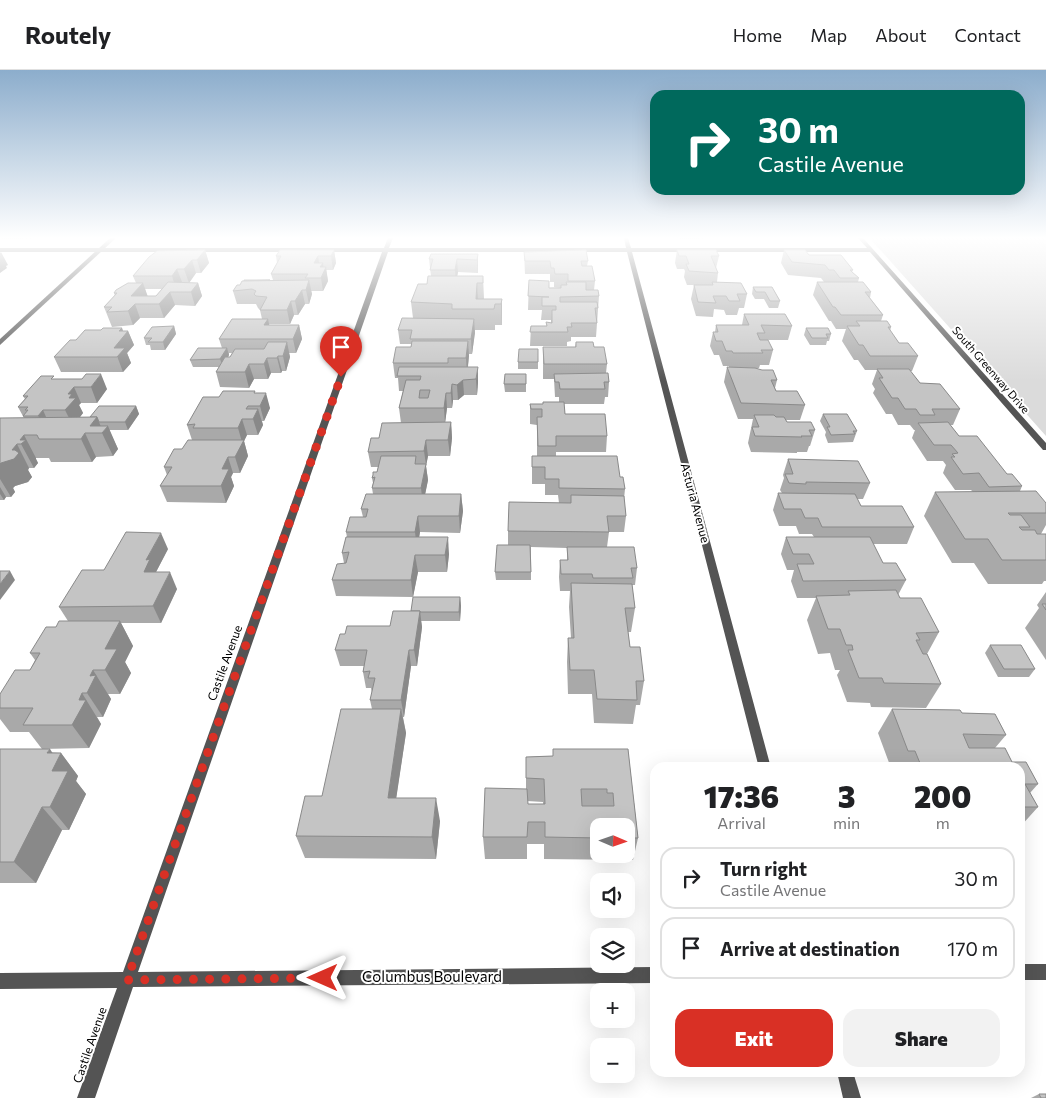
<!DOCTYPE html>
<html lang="en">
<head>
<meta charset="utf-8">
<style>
	body { margin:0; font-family:Commissioner,sans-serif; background:#f2f2f2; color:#202124; height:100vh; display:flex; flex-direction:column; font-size:19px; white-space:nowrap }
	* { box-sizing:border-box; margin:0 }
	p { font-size:16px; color:#757577 }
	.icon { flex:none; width:28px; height:28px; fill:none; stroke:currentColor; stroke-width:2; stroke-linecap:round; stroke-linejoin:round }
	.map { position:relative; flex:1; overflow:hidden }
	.side { position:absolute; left:650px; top:692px; width:375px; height:315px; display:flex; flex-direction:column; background:#fff; border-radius:15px; box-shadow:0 5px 20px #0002 }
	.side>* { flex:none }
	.banner { position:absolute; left:650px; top:20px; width:375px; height:105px; border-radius:15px; box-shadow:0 5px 20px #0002; background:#00695c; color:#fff; overflow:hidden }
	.needle { width:32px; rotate:92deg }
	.controls { position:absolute; left:590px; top:748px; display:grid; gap:10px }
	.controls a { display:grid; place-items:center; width:45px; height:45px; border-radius:10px; background:#fff; box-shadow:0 5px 20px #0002; font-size:25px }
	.pin { position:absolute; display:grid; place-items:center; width:42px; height:42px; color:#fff; margin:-51px -21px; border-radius:50% 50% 50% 0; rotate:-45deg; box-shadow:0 0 5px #0007 }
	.pin .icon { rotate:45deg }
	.me { position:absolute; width:55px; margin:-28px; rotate:270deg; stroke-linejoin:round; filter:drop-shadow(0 0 4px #0008) }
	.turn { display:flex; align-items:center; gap:18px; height:105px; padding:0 25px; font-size:22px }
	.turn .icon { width:65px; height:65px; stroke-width:2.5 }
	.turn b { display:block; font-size:35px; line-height:42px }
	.eta { display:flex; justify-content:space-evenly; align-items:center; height:85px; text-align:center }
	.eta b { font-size:30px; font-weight:800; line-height:35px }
	.button { display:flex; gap:10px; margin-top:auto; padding:10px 25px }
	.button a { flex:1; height:58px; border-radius:15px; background:#d93025; color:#fff; font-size:20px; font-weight:800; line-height:58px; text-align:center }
	.button a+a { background:#f2f2f2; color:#202124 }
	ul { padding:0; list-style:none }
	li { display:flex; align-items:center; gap:15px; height:62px; margin:0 10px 8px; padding:0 15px; border:2px solid #e0e0e0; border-radius:15px }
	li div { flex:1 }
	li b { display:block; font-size:19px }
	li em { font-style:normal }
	header { display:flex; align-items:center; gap:30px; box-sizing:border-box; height:70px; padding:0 25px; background:#fff; border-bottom:1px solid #e0e0e0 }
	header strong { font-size:24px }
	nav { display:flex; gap:28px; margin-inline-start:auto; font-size:18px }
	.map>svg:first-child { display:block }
	.green { fill:#dbdbdb }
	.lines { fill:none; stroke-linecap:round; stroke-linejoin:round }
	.minor { fill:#545454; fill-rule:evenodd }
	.tertiary { fill:#545454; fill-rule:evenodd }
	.wall { fill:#a9a9a9; fill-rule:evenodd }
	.shaded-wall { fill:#898989 }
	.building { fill:#c4c4c4; stroke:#898989; fill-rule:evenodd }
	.route { stroke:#d93025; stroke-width:9; stroke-dasharray:0 16.2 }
	.labels { text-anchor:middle; stroke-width:4; stroke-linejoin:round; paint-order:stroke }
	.far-street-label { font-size:11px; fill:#000; stroke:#fff }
	.street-label { font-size:12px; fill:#000; stroke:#fff }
	.near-street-label { font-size:15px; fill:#000; stroke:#fff }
</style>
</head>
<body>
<header>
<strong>Routely</strong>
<nav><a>Home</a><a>Map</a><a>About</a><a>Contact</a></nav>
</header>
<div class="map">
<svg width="1046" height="1028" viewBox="0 0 1046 1028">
	<rect width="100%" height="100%" fill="#fff"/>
	<polygon class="green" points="869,168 1046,168 1046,366 884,184"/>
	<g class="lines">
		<g class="minor">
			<polygon points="388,168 393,168 389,178 626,178 624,168 628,168 631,178 867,178 858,168 863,168 1046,373 1046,380 1043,380 870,182 632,182 771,698 759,698 627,182 388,182 138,902 655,897 655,913 133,917 95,1028 77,1028 117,918 0,919 0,903 123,902 382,182 0,182 0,178 384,178"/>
			<rect x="1020" y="894" width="26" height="16"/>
			<polygon points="837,1002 853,1002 861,1028 843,1028"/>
		</g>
		<polygon class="tertiary" points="110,168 116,168 0,275 0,269"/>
	</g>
	<g class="wall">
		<polygon points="2,168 46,168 44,168 3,169"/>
		<polygon points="679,168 715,168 714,168 679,169"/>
		<path d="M205,180L209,193L201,203H196L189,213H198L202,226L195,236L175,235L164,248H140L133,255L112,257L104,237L115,226L114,223L136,213L133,206ZM145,219H162L156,226H147Z"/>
		<path d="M334,180L336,193L333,200H326L328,211L323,221H311L312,224L309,234H305L298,245H294L290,254H269V255H299L302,269L296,283H289L290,287L286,301H282L281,303H271L268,309H254L249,318L220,317L216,302L219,297H193L190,290L222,278L219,269L262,249L260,240L258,238L256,234H237L233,221L240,215L273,210L271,204L277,193L276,186ZM229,283H232L230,287H228L229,285Z"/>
		<polygon points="677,180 719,186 716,198 718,203 717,212 747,224 744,238 739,238 737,245 726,245 724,240 714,239 713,247 696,246 691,229 694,215 699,215 687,215 684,207 685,201 684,199 677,199 675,193"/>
		<polygon points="784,180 809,185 853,200 852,202 859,208 858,212 871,222 870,228 883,245 881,251 891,257 890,261 899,273 918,286 912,301 910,301 920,313 960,339 953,355 950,355 959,366 1022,416 1020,421 1046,433 1046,455 1041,464 1046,464 1046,511 1044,511 1042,514 988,514 974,493 952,493 924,446 935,422 973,422 971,420 955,420 943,403 946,395 943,391 927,391 912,368 915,360 914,360 910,355 898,355 892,344 886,344 873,323 875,319 872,314 877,300 865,300 858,290 854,290 842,271 846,259 836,259 831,251 829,251 813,225 817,212 824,212 821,208 788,205 781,193"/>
		<polygon points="524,182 588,191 587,196 595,211 594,220 599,226 596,267 571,267 571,271 567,272 567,276 530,276 531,256 546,256 551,253 551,250 541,250 542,240 528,240 529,210 549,218 561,217 554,217 554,212 550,212 550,204 525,204"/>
		<polygon points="478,184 478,203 458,202 457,206 483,206 484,229 502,229 502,255 495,255 495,260 475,260 472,284 469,284 468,297 478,312 477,325 464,325 458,330 453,330 452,338 447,338 445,352 451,352 452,368 450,386 428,386 426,396 428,410 425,424 461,424 463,441 460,463 420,462 419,467 449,484 447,502 418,502 413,527 336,526 332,510 344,493 342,483 347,467 346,462 363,447 361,439 373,424 372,418 373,413 372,408 377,402 378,397 371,397 368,382 379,368 401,353 399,338 403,321 399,321 398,308 395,308 393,293 411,277 411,274 400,274 398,260 413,248 411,232 427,214 431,206 429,189"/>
		<polygon points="753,217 772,217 780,231 778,238 769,238 764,229 755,229 752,224"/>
		<polygon points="744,244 792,256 788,270 763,270 773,280 769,295 760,295 759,298 757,298 777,310 775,318 776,321 805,335 800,350 786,350 787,352 815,360 810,376 809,376 807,382 797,382 797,383 751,382 748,373 753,349 738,349 724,312 727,297 729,297 729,296 723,296 719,285 714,285 710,276 713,262 715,262 716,255 742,255"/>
		<polygon points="174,256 176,264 165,280 151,280 150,275 146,275 144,268"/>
		<polygon points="122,258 123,261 128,261 134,275 127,283 131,293 123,302 61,302 54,287 76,270 101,260"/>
		<polygon points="806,258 831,264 829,271 827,271 826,275 810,275 804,265"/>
		<polygon points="576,272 594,277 607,294 606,303 609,312 608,327 605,327 604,334 564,334 565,344 607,366 606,382 556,382 556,386 620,407 625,419 624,429 626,446 624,462 609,462 607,477 637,498 635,515 632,515 635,538 631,562 628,562 630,577 644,611 640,635 636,635 633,654 594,653 592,624 568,624 567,592 568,568 571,568 569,537 570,521 560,521 559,507 560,490 567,490 567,478 531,477 531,510 496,510 495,502 508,475 508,461 559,433 558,425 545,425 545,414 532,414 532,386 537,386 537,355 530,354 530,334 543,334 559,332 559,327 555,327 554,309 543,309 543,277 575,277"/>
		<polygon points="538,279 538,299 518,299 518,292"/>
		<polygon points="526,304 526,322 505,322 504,314"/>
		<polygon points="56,309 107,319 97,333 81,333 79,335 83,343 80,347 90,347 136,336 139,344 128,360 109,360 118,379 113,386 96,387 92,392 51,392 49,388 36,388 36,389 38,393 34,398 29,398 28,400 32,407 28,412 15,416 13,418 15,422 11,427 6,427 4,430 0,430 0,348 24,348 18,337 25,329 23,326"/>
		<polygon points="255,323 270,338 264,351 262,351 263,355 258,365 247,365 244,371 248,386 240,403 233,403 231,407 234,416 226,433 167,432 160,416 167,405 164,397 192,370 187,355 219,327"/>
		<polygon points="823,344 857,361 853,372 828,373 825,365 826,362 820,351"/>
		<polygon points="788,389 870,413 863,429 857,429 861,436 914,457 907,474 873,474 883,493 906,510 898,525 900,528 939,562 927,584 941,614 926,638 871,637 870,633 847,632 837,605 840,600 835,600 830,583 818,584 807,550 816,528 797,528 791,511 794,500 787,500 781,484 786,467 814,467 812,464 799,464 796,456 779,456 773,440 778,423 782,423 780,420 784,408 783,405"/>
		<polygon points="168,479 156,502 177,519 161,553 121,553 133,576 125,592 131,603 120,624 108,624 111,629 103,647 97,647 101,654 89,678 42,679 29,662 10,662 0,649 0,624 30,600 35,590 30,583 56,557 68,551 59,537 104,500"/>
		<polygon points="1046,522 1046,590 1025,558 1039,538 1037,535"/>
		<polygon points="460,527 461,536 460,551 421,551 422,557 417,596 411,596 404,647 403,647 406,663 396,728 440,751 436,789 305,788 296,766 322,726 372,639 370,630 372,623 371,618 366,618 363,602 364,596 340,596 335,580 345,564 390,556 411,541"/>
		<polygon points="990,575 1035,599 1029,607 998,607 985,583"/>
		<polygon points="892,639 960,640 962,643 995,644 1006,665 995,678 1005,678 1012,692 1026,692 1038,714 1030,723 1038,737 1020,757 1020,698 891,698 878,663"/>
		<polygon points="0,679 61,683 78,706 76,711 86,724 69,760 62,760 36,813 0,813"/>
		<path d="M628,679L638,768L633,790L544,789V774H527V789H485L483,767L526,719V687L552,686ZM527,731L543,732V734H528ZM599,756H626V784H599Z"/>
		<polygon points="1039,1024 1046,1028 1031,1028"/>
	</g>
	<g class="shaded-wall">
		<polygon points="205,180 209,193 201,203 197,190"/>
		<polygon points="334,180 336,193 333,200 331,186"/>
		<polygon points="1,182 8,195 6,196 7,198 0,203 0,183"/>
		<polygon points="478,184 478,203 477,190"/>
		<polygon points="318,186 320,199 314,193"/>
		<polygon points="457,189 458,202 456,213 455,200"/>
		<polygon points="192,190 196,203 189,213 184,199"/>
		<polygon points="323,193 324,201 326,197 328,211 323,221 321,208 320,197"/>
		<polygon points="177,199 182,212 176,219 172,206"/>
		<polygon points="309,210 312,224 309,234 306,220"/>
		<polygon points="143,213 148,227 135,234 140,248 133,255 128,241 131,226"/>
		<polygon points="198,213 202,226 195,236 191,222"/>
		<polygon points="477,213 478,233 476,229"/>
		<polygon points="302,220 305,234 298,245 295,231"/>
		<polygon points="170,222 175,235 164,248 159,234"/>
		<polygon points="502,229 502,255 501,234"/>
		<polygon points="291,231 294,245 290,254 287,240"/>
		<polygon points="268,249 271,263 268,269 264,255"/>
		<polygon points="474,249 475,263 472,284 471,269"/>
		<polygon points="299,255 302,269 296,283 293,269"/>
		<polygon points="174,256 176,264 165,280 163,272"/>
		<polygon points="122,258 124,265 128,261 134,275 127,283 131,293 123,302 114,278 119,261"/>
		<polygon points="468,271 469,286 467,303 466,288"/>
		<polygon points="287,272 290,287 286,301 283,286"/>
		<polygon points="227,278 229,285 223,297 220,289"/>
		<polygon points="278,286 282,301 281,303 277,288"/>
		<polygon points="267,288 271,303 268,309 264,294"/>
		<polygon points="249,294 254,309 249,318 245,302"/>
		<polygon points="478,297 478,312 477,325 476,309"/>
		<polygon points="101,304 107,319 97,333 91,317"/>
		<polygon points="463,310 464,325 458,330 457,315"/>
		<polygon points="452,314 453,330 452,338 451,323"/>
		<polygon points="74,317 81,333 79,335 83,343 73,356 65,340 68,324"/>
		<polygon points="266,323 270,338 264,351 260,336"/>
		<polygon points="446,323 447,338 445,354 444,338"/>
		<polygon points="136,336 139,344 128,360 125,352"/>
		<polygon points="258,339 263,355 258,365 253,349"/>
		<polygon points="43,340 50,356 46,361 38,346"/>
		<polygon points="97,347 103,362 108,356 118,379 113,386 102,363 90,356"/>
		<polygon points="242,349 247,365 244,371 248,386 240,403 235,387 242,372 238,358"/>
		<polygon points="451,352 452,368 450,386 448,370"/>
		<polygon points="85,363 96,387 92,392 81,369"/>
		<polygon points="24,365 36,388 36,389 38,393 34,398 21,374 20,370"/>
		<polygon points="426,370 428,386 426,396 428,410 423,435 421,418 426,395 424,381"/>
		<polygon points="17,374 29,398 28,400 32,407 28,412 15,416 13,418 15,422 11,427 0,409 0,394"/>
		<polygon points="228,387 233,403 231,407 234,416 226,433 221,416 222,399"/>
		<polygon points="0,417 6,427 4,430 0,424"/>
		<polygon points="461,424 463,441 460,463 459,446"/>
		<polygon points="418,446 420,462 417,479 415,462"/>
		<polygon points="161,463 168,479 156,502 144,502 146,490"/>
		<polygon points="448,467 449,484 447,502 445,485"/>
		<polygon points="415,485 418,502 413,527 411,510"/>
		<polygon points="10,501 15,510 0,530 0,514"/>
		<polygon points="170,502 177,519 161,553 153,536"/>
		<polygon points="460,527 461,536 460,551 459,542"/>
		<polygon points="420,541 422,557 417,596 414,580"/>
		<polygon points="120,551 133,576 125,592 131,603 120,624 105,600 105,579"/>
		<polygon points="409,580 411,596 404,647 401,630"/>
		<polygon points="93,600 111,629 103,647 87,623 90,606"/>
		<polygon points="82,623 101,654 89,678 72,655 79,630"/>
		<polygon points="401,639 406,663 393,750 388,728"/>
		<polygon points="50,679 57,690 61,683 78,706 76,711 86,724 69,760 50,737 52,701 47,683"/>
		<polygon points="436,728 440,751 436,789 432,767"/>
		<polygon points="42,737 62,760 36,813 14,792"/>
	</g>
	<g class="building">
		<polygon points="205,180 197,190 192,190 184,199 177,199 172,206 133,206 149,187 157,181"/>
		<polygon points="280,180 334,180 331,186 318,186 314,193 323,193 320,197 326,197 321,208 305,208 308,204 271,204 281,186 276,186"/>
		<polygon points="586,180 588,191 581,191 582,196 592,196 595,211 568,211 568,204 555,204 554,198 551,198 550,191 525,191 524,182"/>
		<polygon points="677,180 716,180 719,186 711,186 718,203 689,201 686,194 689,194 686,186 679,186"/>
		<polygon points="784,180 805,180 809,185 841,185 853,200 850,200 852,202 859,208 840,208 834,200 829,200 825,195 792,192"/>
		<polygon points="431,184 478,184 477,190 457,189 455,200 430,200 433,189 429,189"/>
		<polygon points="428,206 483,206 483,213 477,213 476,229 502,229 501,234 495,234 494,239 452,239 452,234 411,232 418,214 427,214"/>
		<polygon points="244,210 270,210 244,211"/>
		<polygon points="309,210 306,220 302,220 295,231 291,231 287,240 260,240 267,227 256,226 254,224 256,221 252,219 233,221 237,215 240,215 242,211"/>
		<polygon points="529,210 549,211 549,218 561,218 561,215 567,215 566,212 586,212 586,220 598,220 599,226 560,227 560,232 597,232 598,238 595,238 597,253 571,253 572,257 567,257 568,262 530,262 531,256 547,256 546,252 552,253 552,240 556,240 556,236 542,236 542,227 549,227 528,226"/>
		<polygon points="168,212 198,213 191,222 170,222 159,234 135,234 128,241 107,242 112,237 104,237 117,223 114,223 116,220 128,213 143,213 131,226 156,226"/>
		<polygon points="712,212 741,213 747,224 737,224 740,231 729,231 726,226 713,226 716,233 698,232 694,215 713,215"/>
		<polygon points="817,212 863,212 871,222 865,222 883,245 841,245 835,237 833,237"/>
		<polygon points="753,217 772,217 780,231 770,231 765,222 756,222"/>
		<polygon points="744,244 785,244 792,256 761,255 765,263 757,263 760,270 768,270 773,280 761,280 763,283 733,283 732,281 726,281 722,271 716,271 713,262 718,262 716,255 749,255"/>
		<polygon points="402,248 474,249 471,269 410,269 412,260 398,260"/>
		<polygon points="232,249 268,249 264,255 299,255 293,269 219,269"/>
		<polygon points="856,251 887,251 891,257 888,257 899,273 908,273 918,286 870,286 863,275 859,275 847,256 860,256"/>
		<polygon points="174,256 163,272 148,272 152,268 144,268 152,257"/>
		<polygon points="103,258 122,258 119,261 128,261 114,278 125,278 117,287 54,287 70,270 76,270 85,260 101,260"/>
		<polygon points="806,258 828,258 831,264 826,264 828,268 812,268"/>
		<polygon points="412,271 468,271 466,288 448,288 448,293 393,293 396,277 411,277"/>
		<polygon points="268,272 287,272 283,286 278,286 277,288 267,288 264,294 249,294 245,302 216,302 225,287 230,287 235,279 264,279"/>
		<polygon points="576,272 593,272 594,277 604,277 607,294 544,294 543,277 576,277"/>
		<polygon points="198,278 227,278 220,289 190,290"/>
		<polygon points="519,279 538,279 538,292 518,292"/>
		<path d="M399,297H478L476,309L463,310L457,315L452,314L451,323H446L444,338H399L406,310H420L421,306H397ZM420,320H430L428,328H419Z"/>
		<polygon points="727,297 755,298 762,300 773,300 777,310 771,310 776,321 797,321 805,335 741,333"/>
		<polygon points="877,299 909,299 920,313 940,314 960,339 932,339 935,345 920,345 916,339 905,339 898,328 892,328 879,308 883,308"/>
		<polygon points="608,303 609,312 604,312 605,319 560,319 559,312 555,312 554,304"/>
		<polygon points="86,304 101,304 91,317 74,317 68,324 72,324 69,328 76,328 65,340 43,340 38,346 23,346 28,340 25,340 28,337 18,337 28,326 23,326 41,306 54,306 51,309 82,309"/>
		<polygon points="505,304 526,304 526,314 504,314"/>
		<polygon points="223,321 255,321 254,323 266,323 260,336 248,336 246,339 258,339 253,349 242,349 238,358 193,358 195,354 187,355 203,327 219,327"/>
		<polygon points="543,332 564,332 565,344 605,344 607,366 556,366 556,376 538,376 537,347 542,347 542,339 531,339 530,334 543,334"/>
		<polygon points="99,336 136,336 125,352 99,352 97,347 90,347"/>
		<polygon points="823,344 847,344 857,361 853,361 855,364 831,365 827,357 830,357"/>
		<polygon points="754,345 774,345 776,347 784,347 787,352 811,352 815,360 809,360 812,366 801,366 802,367 755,366 752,357 759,357"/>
		<polygon points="97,347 90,356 108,356 102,363 85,363 81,369 39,369 37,365 24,365 20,370 26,370 21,374 17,374 12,380 15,380 19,383 14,389 1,393 0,394 0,348"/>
		<polygon points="451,352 448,370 426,370 424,381 368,382 371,368 379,368 382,353"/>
		<polygon points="948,352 959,366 977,366 1007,404 1012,404 1022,416 989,417 979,403 963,404 951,387 955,387 952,384 958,383 951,375 934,375 918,353"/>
		<polygon points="188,370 244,370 235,387 228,387 222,399 229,399 221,416 160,416 172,397 164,397 174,379 182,379"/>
		<polygon points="381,386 416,386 415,394 426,394 421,418 372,418 375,407 372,408 373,405 373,402 377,402"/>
		<polygon points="532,386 617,386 620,407 623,407 625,419 559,418 559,409 545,409 545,397 532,397"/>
		<polygon points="788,389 858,391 870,413 806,412 806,414 789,413 785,404 793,404"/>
		<polygon points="1036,421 1046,433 1046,443 1008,443 1010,445 1021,445 1030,457 1019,457 1022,460 1035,460 1037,464 1046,464 1046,490 1002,490 988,469 965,469 935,422"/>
		<polygon points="778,423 855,424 861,436 902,436 914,457 822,457 818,448 805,448 801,439 784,439"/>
		<polygon points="366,424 461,424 459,446 418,446 415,462 346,462 350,447 366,447 368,439 361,439"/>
		<polygon points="571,425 624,426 626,446 607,446 609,462 508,461 509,432 571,433"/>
		<polygon points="126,462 161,463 146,490 150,489 144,502 170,502 153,536 59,537 82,500 104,500"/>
		<polygon points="346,467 448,467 445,485 415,485 411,510 332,510 337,494 346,493 349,482 342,483"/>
		<polygon points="786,467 870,467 883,493 896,493 906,510 803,511 797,494 814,494 809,484 793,484"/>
		<polygon points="497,475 530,475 531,502 495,502"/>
		<polygon points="567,477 634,477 637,498 631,498 633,508 593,508 592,504 561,504 560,490 568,490"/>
		<polygon points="0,501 10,501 0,514"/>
		<polygon points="571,513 632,514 635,538 625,538 630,577 640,577 644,611 636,611 637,630 597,629 594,600 570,600 568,568 574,568"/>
		<polygon points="896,520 900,528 921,528 939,562 916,563 920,570 916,570 923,584 927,584 941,614 884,613 882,608 859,608 848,580 853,580 852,575 846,575 840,559 828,559 816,526 850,525 848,521"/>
		<polygon points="413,527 460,527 459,542 420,542 420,541 411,541"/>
		<polygon points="1042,534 1046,534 1046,540"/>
		<polygon points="393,541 420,541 414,580 409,580 401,630 370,630 375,608 368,608 370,601 363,602 367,580 335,580 340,564 345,564 347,556 390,556"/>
		<polygon points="59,551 120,551 105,579 117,579 105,600 93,600 90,606 96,605 87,623 82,623 79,630 86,630 72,655 23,655 33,638 0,638 0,624 15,600 30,600 40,583 30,583 46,557 56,557"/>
		<polygon points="990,575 1021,575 1035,599 1004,599"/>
		<polygon points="341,639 401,639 388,728 436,728 432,767 296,766 305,726 322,726"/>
		<polygon points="892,639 960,640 962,643 995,644 1006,665 963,664 969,678 1005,678 1012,692 1026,692 1038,714 1025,714 1038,737 1020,737 1020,698 922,698 915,681 908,681"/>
		<polygon points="0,679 50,679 47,683 61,683 52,701 68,701 50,737 42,737 14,792 0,792"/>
		<path d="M553,679H628L638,768H626V756H599V768L545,767V752H528L527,767H483L485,718L527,719L528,734H545L544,709L526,708V687L553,686ZM581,719H607V723H613L614,736H582Z"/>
		<polygon points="1039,1024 1046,1024 1046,1028 1041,1028"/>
	</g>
	<linearGradient id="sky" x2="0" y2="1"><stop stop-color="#8cadcc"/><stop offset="0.54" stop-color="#fff"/><stop offset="1" stop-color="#fff" stop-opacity="0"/></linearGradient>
	<rect width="1046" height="311" fill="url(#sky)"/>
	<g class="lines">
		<polyline class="route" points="323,908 127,910 341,307"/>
	</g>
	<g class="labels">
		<g class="far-street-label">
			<text transform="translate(991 300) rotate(49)" y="4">South Greenway Drive</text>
		</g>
		<g class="street-label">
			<text transform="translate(695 433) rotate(75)" y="4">Asturia Avenue</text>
			<text transform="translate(225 593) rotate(-70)" y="4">Castile Avenue</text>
			<text transform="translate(90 975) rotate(-71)" y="4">Castile Avenue</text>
		</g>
		<g class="near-street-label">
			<text x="432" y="912">Columbus Boulevard</text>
		</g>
	</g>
</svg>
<div class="controls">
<a><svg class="needle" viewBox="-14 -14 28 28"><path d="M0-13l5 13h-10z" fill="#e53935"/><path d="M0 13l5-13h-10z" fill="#757577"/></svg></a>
<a><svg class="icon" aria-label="sound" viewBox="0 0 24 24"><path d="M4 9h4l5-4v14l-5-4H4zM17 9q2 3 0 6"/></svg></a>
<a><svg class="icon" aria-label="layers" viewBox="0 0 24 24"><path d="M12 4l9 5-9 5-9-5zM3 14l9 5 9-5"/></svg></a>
<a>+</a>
<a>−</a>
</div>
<div class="pin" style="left:341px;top:307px;background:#d93025"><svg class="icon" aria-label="arrive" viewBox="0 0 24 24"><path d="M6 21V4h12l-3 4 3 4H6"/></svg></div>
<svg class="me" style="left:323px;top:908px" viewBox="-20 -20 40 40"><path d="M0-17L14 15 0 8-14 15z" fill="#d93025" stroke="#fff" stroke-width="4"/></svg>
<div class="banner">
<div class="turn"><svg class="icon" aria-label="right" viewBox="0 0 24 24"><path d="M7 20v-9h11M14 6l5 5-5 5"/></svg><div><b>30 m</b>Castile Avenue</div></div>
</div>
<section class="side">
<div class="eta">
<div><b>17:36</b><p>Arrival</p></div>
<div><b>3</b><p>min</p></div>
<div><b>200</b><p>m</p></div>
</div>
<ul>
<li><svg class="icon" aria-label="right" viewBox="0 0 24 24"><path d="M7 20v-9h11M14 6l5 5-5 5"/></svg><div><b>Turn right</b><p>Castile Avenue</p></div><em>30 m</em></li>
<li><svg class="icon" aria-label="arrive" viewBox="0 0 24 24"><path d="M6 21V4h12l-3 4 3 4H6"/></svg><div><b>Arrive at destination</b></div><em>170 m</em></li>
</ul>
<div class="button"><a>Exit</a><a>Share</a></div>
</section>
</div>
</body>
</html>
